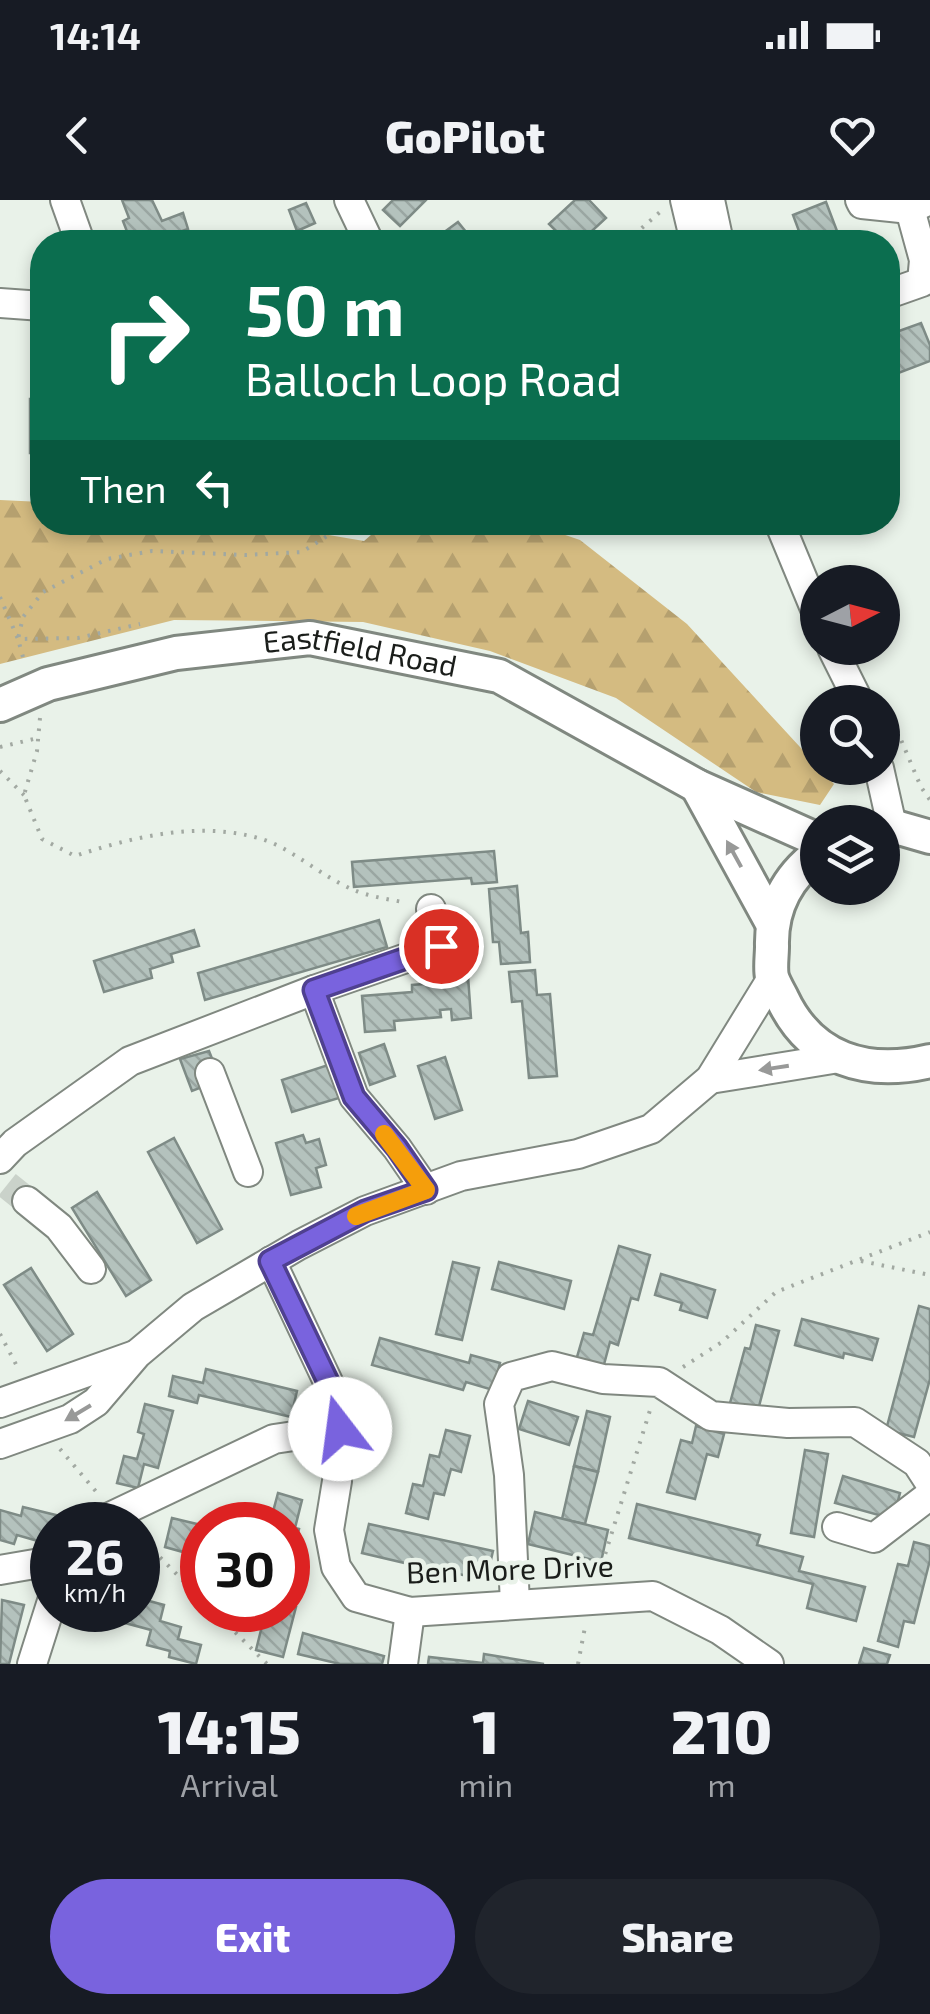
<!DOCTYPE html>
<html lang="en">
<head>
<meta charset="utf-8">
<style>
	body { margin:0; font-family:"Exo 2",sans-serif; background:#20242c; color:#f1f3f6; height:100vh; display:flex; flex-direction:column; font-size:38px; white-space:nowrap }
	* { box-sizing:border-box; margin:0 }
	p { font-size:32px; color:#9ea1a6 }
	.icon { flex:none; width:55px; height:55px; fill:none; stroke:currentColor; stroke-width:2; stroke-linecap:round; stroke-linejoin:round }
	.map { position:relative; height:1464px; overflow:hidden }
	.side { display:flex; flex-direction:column; background:#171b24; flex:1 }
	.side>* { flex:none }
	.top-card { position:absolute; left:30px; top:30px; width:870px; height:305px; border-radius:40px; box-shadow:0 5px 15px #0003; background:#0b6e4f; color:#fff; overflow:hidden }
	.needle { width:65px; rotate:84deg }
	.buttons { position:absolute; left:800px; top:365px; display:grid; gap:20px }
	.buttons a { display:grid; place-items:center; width:100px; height:100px; border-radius:50%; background:#171b24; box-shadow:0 5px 15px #0003; font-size:50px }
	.speed { position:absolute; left:30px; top:1302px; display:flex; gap:20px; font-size:50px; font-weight:700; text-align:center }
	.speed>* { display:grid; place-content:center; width:130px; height:130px; border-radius:50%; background:#171b24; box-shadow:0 5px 15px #0003; line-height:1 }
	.speed small { font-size:25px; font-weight:400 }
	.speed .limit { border:15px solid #d22; background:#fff; color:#111 }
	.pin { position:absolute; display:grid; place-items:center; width:85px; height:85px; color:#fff; margin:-42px; border:5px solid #fff; border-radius:50%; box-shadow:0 2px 10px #0007 }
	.me { position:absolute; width:110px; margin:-55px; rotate:345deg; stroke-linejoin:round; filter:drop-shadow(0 0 8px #0008) }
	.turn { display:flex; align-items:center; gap:35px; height:210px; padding:0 50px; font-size:45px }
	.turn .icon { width:130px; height:130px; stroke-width:2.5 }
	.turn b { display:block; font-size:70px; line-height:85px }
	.then { display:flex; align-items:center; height:95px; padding:0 50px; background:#0003; gap:20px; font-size:38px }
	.eta { display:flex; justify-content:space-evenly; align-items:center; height:170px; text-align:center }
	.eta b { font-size:60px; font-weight:800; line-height:70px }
	.action { display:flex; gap:20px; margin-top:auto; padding:20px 50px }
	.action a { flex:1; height:115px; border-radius:60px; background:#7963de; color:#fff; font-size:40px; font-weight:800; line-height:115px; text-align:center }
	.action a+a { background:#20242c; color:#f1f3f6 }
	.status { display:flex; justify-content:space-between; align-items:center; height:70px; padding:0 50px; background:#171b24; direction:ltr }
	.status svg { height:28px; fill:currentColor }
	header { display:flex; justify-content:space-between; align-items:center; height:130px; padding:0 50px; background:#171b24; font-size:45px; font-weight:800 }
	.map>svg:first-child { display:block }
	.forest { fill:url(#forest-firs) }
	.building { fill:url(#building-back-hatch); stroke:#7e8b86; stroke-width:2.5 }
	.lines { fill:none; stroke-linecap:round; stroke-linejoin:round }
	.minor-tunnel { stroke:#cad2ca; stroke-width:28; stroke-dasharray:28 14; stroke-linecap:butt }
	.minor-casing { stroke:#808880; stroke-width:32 }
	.major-casing { stroke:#808880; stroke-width:38 }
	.path { stroke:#a2a9a2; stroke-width:4; stroke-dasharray:2.5 8; stroke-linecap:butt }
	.minor { stroke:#fff; stroke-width:28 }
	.major { stroke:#fff; stroke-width:32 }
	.oneway { fill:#989998 }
	.route-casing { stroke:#4f4090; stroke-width:25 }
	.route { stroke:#7963de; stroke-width:18 }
	.slow { stroke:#f59e0b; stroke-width:18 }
	.labels { text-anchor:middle; stroke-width:9; stroke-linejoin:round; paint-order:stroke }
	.street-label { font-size:30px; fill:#1a1d1a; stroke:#e9f2e9 }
</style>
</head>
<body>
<div class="status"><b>14:14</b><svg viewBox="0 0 49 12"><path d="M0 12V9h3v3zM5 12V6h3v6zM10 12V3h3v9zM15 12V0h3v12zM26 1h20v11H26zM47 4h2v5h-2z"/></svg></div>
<header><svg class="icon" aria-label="back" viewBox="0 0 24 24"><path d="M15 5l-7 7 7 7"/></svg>GoPilot<svg class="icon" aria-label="heart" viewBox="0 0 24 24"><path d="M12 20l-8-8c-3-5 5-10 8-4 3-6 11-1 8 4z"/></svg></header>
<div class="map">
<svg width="930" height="1464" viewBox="0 0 930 1464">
	<defs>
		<pattern id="forest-firs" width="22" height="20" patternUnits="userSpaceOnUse" patternTransform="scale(2.5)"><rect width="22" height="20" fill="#d4bb81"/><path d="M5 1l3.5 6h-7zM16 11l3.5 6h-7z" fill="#b5a06f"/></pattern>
		<pattern id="building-back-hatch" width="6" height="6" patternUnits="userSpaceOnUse" patternTransform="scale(2.5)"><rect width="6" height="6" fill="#b4c2bd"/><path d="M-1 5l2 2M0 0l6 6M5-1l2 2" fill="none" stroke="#9aa6a2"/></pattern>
	</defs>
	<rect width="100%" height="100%" fill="#e9f2e9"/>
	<polygon class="forest" points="0,300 42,302 42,322 258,323 364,341 386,322 530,323 580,340 687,424 834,584 820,605 756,592 616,498 490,451 363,422 174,420 0,464"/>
	<g class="building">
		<polygon points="122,0 152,0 162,21 183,13 188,29 151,42 131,42 123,21 129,18"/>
		<polygon points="393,0 426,0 400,26 383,10"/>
		<polygon points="575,0 589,0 606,18 580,42 567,42 549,24"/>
		<polygon points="826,2 840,39 803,42 793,15"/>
		<polygon points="306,3 315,23 297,31 289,10"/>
		<polygon points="458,22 467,33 450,42 443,33"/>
		<polygon points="921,123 930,145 930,161 888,177 888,135"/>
		<rect x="30" y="199" width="12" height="54"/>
		<polygon points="494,651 497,682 472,684 471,678 354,687 352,662"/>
		<polygon points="517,686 521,733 528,732 530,762 501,764 499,742 493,742 489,689"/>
		<polygon points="379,720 387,747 205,800 198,773"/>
		<polygon points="194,730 199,746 171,754 173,762 150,769 152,778 104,792 94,761"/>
		<polygon points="535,770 537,795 550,794 557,876 529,878 522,801 512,802 509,772"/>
		<polygon points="468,776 471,818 452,820 451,809 440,810 441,817 394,821 395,830 365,832 362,796 412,792 412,785 449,782 449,777"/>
		<polygon points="384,844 395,876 370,885 359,853"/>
		<polygon points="209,851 217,871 210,884 192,891 180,859"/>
		<polygon points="445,857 462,910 435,919 418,866"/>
		<polygon points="328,865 339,898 292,912 282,880"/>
		<polygon points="303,935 306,943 319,939 326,965 316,968 321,987 291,995 276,943"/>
		<polygon points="174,938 222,1029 197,1043 148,952"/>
		<polygon points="97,992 151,1080 126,1096 72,1008"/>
		<polygon points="619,1046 650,1055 638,1100 631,1098 618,1145 610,1142 602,1172 575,1164 584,1133 593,1135"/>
		<polygon points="453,1062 479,1068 462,1140 436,1134"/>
		<polygon points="499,1062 571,1081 564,1109 492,1089"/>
		<polygon points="31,1068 73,1134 47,1151 4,1085"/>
		<polygon points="661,1074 715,1090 707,1118 680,1110 682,1103 655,1095"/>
		<polygon points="919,1106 930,1109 930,1179 914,1237 886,1230"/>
		<polygon points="802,1119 878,1139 872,1160 844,1153 843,1158 795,1145"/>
		<polygon points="756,1125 779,1131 758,1210 730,1203 745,1148 750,1149"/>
		<polygon points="380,1138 469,1163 471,1155 500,1163 493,1190 466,1182 463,1190 372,1165"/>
		<polygon points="206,1169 297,1191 291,1217 199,1195 197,1203 169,1196 173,1176 203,1183"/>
		<polygon points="528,1201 578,1217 569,1245 519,1229"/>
		<polygon points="145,1204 173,1211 158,1268 144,1264 138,1288 117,1283 124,1256 137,1259 144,1234 138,1232"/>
		<polygon points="587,1211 610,1217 598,1272 574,1266"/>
		<polygon points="696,1226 724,1234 718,1257 707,1254 695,1299 667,1292 681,1240 692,1243"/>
		<polygon points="446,1230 470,1236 461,1272 451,1269 444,1295 434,1293 428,1319 406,1313 413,1284 423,1286 430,1255 439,1257"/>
		<polygon points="805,1250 828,1254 814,1337 791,1333"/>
		<polygon points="574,1266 598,1272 585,1324 562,1319"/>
		<polygon points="843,1276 900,1293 893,1319 835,1303"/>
		<polygon points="278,1293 302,1300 295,1328 299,1329 293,1354 301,1356 288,1405 296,1407 283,1457 256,1450 266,1410 288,1410 288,1325 270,1323"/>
		<polygon points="637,1304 760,1335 757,1345 803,1357 799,1371 865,1387 856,1421 807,1408 813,1384 629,1338"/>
		<polygon points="23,1307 72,1319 70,1325 52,1325 52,1345 17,1335 14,1344 0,1340 0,1310 21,1316"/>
		<polygon points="535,1312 608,1330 601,1362 528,1344"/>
		<polygon points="172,1318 201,1325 198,1337 202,1338 202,1368 188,1364 190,1354 165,1347"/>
		<polygon points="369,1324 493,1351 486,1381 436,1368 434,1376 412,1370 413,1365 362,1353"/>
		<polygon points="914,1342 930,1346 930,1360 914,1423 904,1421 898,1447 878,1441 898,1364 908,1366"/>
		<polygon points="138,1398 164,1405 160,1421 181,1427 178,1439 201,1445 196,1464 169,1457 170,1451 147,1445 151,1430 99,1416 100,1410 138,1410"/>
		<polygon points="2,1400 24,1405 9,1464 0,1464"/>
		<polygon points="303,1433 384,1456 382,1464 340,1464 298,1454"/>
		<polygon points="864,1448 890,1455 887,1464 859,1464"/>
		<polygon points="484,1454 544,1464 428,1464 429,1457 483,1463"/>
	</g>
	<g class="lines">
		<polyline class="minor-tunnel" points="7,985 27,1001"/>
		<defs>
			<g id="minor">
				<polyline points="65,0 80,42"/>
				<polyline points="349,0 369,42"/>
				<polyline points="685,0 695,42"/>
				<polyline points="710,0 719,42"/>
				<polyline points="860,0 862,4 910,9 930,0"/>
				<polyline points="888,94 922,82 924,60 910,9"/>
				<polyline points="0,103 42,106"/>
				<polyline points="779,322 818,416"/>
				<polyline points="832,448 859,502"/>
				<polyline points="879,568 892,626"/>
				<polyline points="314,790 354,897 397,948 426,990"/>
				<polyline points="210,873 248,972"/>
				<polyline points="710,879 839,858"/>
				<polyline points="0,959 15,943 130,861 314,790 441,746 431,709"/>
				<polyline points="27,1001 59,1027 91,1069"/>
				<polyline points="271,1061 330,1186 341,1229 337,1281 329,1330 336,1367 356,1397 410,1412 653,1396 720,1430 769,1464"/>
				<polyline points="0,1203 135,1155"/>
				<polyline points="0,1244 70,1219 96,1202 137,1154 193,1107 299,1045 365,1011 461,976 578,954 651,929 710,879 772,778"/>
				<polyline points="101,1325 108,1318 274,1239 341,1229"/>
				<polyline points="837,1327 874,1338 930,1295"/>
				<polyline points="0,1370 52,1361"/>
				<polyline points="515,1404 509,1275 499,1204 511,1177 552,1166 603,1179 659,1182 711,1216 788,1223 855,1222 917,1263 930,1283"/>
				<polyline points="32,1464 52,1401"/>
				<polyline points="403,1464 410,1412"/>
			</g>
			<g id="major">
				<path id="s1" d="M0,505L48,484L176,453L310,438L499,476L697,586L818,640"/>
				<polyline points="697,586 772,723"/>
				<polyline points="882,628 892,626 930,637"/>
				<path d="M818,654C787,677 771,709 772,746C772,756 770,768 772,777C774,784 779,792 782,798C811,860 867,876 930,861"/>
			</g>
		</defs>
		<use href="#minor" class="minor-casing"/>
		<use href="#major" class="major-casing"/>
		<g class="path">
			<polyline points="626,42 660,12"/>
			<polyline points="0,397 18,439 78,438 140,424"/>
			<polyline points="23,457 18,439 23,417 43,392 107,359 152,351 245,355 302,352 349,322"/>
			<polyline points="885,502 921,587 930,600"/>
			<path d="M40,518L37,551L24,595L42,639L75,656C132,637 198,621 258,638C288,645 323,678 354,690C370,697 389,699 407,703"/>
			<polyline points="0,547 38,538"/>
			<polyline points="0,571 24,595"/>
			<polyline points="861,1061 930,1075"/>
			<polyline points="0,1134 19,1170"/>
			<polyline points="683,1167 722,1142 776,1092 930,1032"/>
			<polyline points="60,1249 99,1295"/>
			<polyline points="138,1335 202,1400"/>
			<polyline points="599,1374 651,1207"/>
			<polyline points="213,1410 267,1464"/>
			<polyline points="578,1464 585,1427"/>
		</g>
		<use href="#minor" class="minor"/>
		<use href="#major" class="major"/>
	</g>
	<defs><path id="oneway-solid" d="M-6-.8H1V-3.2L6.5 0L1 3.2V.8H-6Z" transform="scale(2.5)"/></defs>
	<g class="oneway">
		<use href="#oneway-solid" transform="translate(734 654) rotate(-119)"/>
		<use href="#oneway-solid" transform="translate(774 868) rotate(171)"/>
		<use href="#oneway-solid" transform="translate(78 1213) rotate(149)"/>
	</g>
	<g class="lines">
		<defs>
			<polyline id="route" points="340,1229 330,1186 270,1061 365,1011 426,990 397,948 354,897 314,790 441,746"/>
		</defs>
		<use href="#route" class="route-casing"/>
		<use href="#route" class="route"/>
		<polyline class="slow" points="356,1016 426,990 384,934"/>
	</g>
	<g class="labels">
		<g class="street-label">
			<text dy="10" stroke="none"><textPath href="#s1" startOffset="370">Eastfield Road</textPath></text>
			<text transform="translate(510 1370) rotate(-2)" y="10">Ben More Drive</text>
		</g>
	</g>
</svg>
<div class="buttons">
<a><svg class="needle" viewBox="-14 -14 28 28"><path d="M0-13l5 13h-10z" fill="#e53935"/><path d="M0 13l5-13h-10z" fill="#9ea1a6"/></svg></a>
<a><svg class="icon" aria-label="search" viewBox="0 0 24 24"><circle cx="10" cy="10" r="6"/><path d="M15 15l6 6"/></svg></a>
<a><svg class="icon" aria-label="layers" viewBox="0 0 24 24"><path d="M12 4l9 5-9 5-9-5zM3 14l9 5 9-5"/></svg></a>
</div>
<div class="speed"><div>26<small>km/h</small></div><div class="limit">30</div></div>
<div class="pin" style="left:441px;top:746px;background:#d93025"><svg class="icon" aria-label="arrive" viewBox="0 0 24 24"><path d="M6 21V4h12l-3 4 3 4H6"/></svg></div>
<svg class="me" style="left:340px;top:1229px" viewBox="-20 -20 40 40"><circle r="19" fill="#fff"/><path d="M0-13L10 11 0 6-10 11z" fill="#7963de"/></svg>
<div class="top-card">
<div class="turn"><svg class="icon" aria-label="right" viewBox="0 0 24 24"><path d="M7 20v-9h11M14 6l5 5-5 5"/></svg><div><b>50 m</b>Balloch Loop Road</div></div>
<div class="then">Then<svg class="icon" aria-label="left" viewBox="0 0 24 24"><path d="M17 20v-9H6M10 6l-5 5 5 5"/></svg></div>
</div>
</div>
<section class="side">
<div class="eta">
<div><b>14:15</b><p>Arrival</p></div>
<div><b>1</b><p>min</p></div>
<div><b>210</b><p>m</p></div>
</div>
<div class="action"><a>Exit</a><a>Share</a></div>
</section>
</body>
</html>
